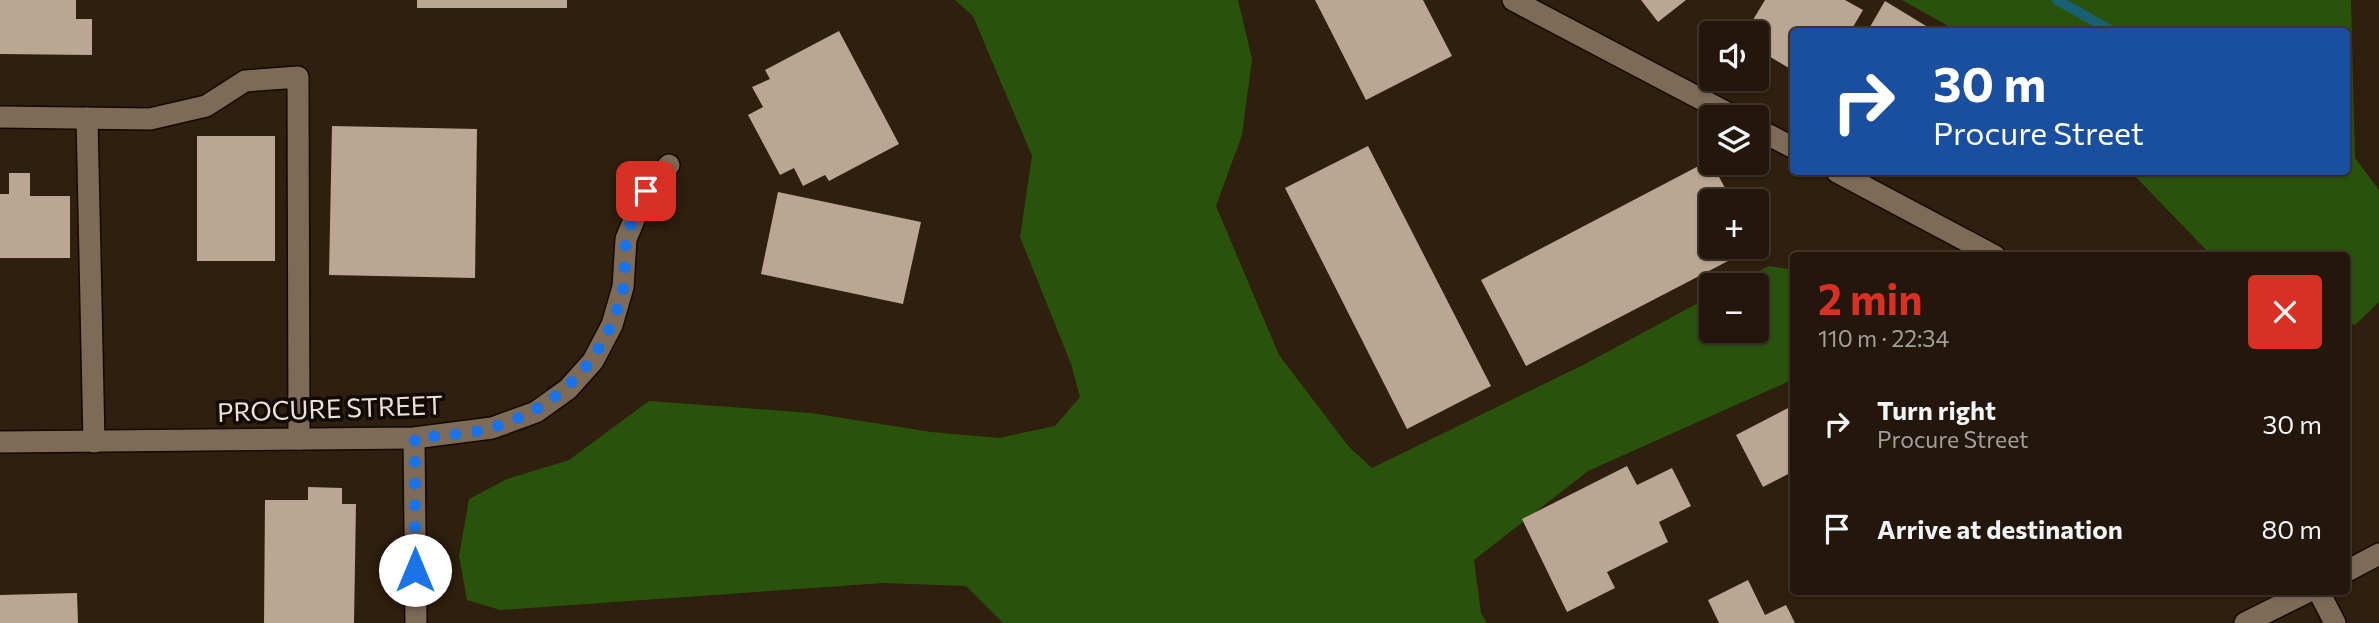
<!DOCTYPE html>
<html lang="en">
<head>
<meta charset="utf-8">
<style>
	body { margin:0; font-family:Commissioner,sans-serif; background:#2e2418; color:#f1f3f6; height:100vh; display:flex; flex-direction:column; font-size:26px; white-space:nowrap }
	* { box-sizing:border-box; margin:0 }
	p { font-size:23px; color:#a29f9c }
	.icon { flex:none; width:38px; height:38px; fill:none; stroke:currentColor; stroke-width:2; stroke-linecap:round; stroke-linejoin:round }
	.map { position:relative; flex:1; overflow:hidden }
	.panel { position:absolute; left:1790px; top:252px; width:560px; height:343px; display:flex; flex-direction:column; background:#22170a; border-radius:7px; box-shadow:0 2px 5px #0004,0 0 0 2px #3f362b }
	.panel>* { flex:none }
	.banner { position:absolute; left:1790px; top:28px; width:560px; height:147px; border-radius:7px; box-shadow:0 2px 5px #0004,0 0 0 2px #3f362b; background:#1a4fa0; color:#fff; overflow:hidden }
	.controls { position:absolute; left:1699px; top:21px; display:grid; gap:14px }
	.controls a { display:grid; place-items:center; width:70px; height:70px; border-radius:7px; background:#22170a; box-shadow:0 2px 5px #0004,0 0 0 2px #3f362b; font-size:35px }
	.pin { position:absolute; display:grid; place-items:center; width:60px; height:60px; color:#fff; margin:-30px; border-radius:14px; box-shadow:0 4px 10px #0006 }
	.me { position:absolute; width:77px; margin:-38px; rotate:0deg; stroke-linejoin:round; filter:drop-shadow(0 0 5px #0008) }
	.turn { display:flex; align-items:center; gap:24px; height:147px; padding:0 28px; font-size:32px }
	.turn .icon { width:91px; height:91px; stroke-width:2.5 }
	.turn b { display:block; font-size:49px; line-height:60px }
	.round { display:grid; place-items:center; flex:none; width:74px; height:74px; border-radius:7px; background:#2e2418 }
	.summary { display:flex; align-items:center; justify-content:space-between; height:119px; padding:0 28px }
	h1 { font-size:42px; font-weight:700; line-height:52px; color:#d93025 }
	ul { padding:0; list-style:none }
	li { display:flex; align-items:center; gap:21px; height:105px; padding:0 28px }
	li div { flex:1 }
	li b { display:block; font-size:26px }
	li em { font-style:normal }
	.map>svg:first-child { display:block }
	.green { fill:#29530b }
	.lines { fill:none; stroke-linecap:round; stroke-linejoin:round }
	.stream { stroke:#186175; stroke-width:10 }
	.building { fill:#baa692 }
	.minor-casing { stroke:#160800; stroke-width:24 }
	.minor { stroke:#7d6b58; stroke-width:21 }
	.route { stroke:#1a73e8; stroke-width:12; stroke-dasharray:0 21.6 }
	.labels { text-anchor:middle; stroke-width:7; stroke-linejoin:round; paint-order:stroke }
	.street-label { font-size:26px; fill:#ece1d7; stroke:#110a04 }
</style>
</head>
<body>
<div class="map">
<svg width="2379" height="623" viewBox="0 0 2379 623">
	<rect width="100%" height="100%" fill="#2e1f0e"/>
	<g class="green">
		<polygon points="955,0 1238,0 1252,59 1242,135 1216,206 1279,355 1349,447 1372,468 1585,364 1711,296 1712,331 1757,331 1757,285 1732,285 1769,266 1794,270 1794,379 1588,471 1474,560 1481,613 1487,623 1003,623 966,586 883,583 500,610 467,600 459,556 469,499 507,479 569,460 649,401 811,413 931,432 999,438 1055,426 1080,397 1071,364 1020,237 1032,156 973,16"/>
		<polygon points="1902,0 2351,0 2355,158 2379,190 2379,302 2355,325 2347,322 2347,256 2211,255 2131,172 2347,172 2347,32 1957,31"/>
	</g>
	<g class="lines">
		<polyline class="stream" points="2057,0 2114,32"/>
	</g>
	<g class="building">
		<polygon points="0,0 76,0 76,19 92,19 92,55 0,54"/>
		<rect x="417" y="0" width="150" height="8"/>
		<polygon points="1315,0 1423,0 1452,56 1366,100"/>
		<polygon points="1641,0 1686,0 1658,22"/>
		<polygon points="1765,0 1845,0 1863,10 1850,32 1794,32 1794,71 1757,49 1757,33 1745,33"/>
		<polygon points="1885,1 1936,32 1867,32"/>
		<polygon points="839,31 899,144 829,181 825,175 803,186 794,168 780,175 748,115 763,107 752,87 770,79 765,70"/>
		<polygon points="332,126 477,129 475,278 329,275"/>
		<rect x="197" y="136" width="78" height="125"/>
		<polygon points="1368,146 1491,386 1407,429 1285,188"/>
		<polygon points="1710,160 1732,201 1712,201 1712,247 1755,247 1526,366 1481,280"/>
		<polygon points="9,173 30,173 30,196 70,196 70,258 0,258 0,194 9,194"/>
		<polygon points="778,192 921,222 903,304 761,274"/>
		<polygon points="1794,405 1794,471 1763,487 1736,435"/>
		<polygon points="1627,466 1637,485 1672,468 1691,506 1659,522 1668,542 1607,572 1615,588 1567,612 1522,519"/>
		<polygon points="308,487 342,488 342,504 356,504 354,623 264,623 265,500 308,500"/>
		<polygon points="1748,580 1765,615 1786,605 1795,623 1719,623 1708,600"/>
		<polygon points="77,593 78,623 0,623 0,595"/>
	</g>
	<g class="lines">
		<defs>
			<g id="minor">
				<polyline points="1513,0 1735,117"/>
				<polyline points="0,117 150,119 206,106 245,81 298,77 299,439"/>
				<polyline points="87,118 94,442"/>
				<polyline points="1757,129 1794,148"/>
				<polyline points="1837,172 1995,256"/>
				<polyline points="414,438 416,623"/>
				<polyline points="0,442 414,438 492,428 536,412 568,389 593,361 612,325 623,287 626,239 646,191 669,165"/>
				<polyline points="2347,571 2379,554"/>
				<polyline points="2319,592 2335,623"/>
				<polyline points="2245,623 2307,592"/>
			</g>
		</defs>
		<use href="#minor" class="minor-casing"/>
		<use href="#minor" class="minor"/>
	</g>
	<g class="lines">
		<path class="route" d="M415,570V438C440,435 470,435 494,427C561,407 607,357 623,289C626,274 624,257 626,241C629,224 639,207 646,191"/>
	</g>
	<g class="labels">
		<g class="street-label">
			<text transform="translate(330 409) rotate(-2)" y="9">PROCURE STREET</text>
		</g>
	</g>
</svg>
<div class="controls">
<a><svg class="icon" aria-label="sound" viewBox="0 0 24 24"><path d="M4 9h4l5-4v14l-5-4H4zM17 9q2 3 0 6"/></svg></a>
<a><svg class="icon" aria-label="layers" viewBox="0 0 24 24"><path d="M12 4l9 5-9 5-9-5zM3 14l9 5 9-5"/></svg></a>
<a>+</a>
<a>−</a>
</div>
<div class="pin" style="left:646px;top:191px;background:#d93025"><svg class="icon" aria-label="arrive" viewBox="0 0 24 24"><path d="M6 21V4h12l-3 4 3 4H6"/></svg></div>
<svg class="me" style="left:415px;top:570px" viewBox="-20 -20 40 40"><circle r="19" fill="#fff"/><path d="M0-13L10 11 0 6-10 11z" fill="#1a73e8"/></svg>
<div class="banner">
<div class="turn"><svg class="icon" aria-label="right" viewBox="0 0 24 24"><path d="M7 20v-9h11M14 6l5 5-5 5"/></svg><div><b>30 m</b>Procure Street</div></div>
</div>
<section class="panel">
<div class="summary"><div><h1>2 min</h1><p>110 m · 22:34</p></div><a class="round" style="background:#d93025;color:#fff"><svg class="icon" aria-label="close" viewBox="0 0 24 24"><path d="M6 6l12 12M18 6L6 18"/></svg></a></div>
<ul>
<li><svg class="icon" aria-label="right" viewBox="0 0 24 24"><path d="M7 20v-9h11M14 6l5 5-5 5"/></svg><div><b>Turn right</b><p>Procure Street</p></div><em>30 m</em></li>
<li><svg class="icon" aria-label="arrive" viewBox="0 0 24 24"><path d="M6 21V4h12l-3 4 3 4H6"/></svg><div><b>Arrive at destination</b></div><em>80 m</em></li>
</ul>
</section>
</div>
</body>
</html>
